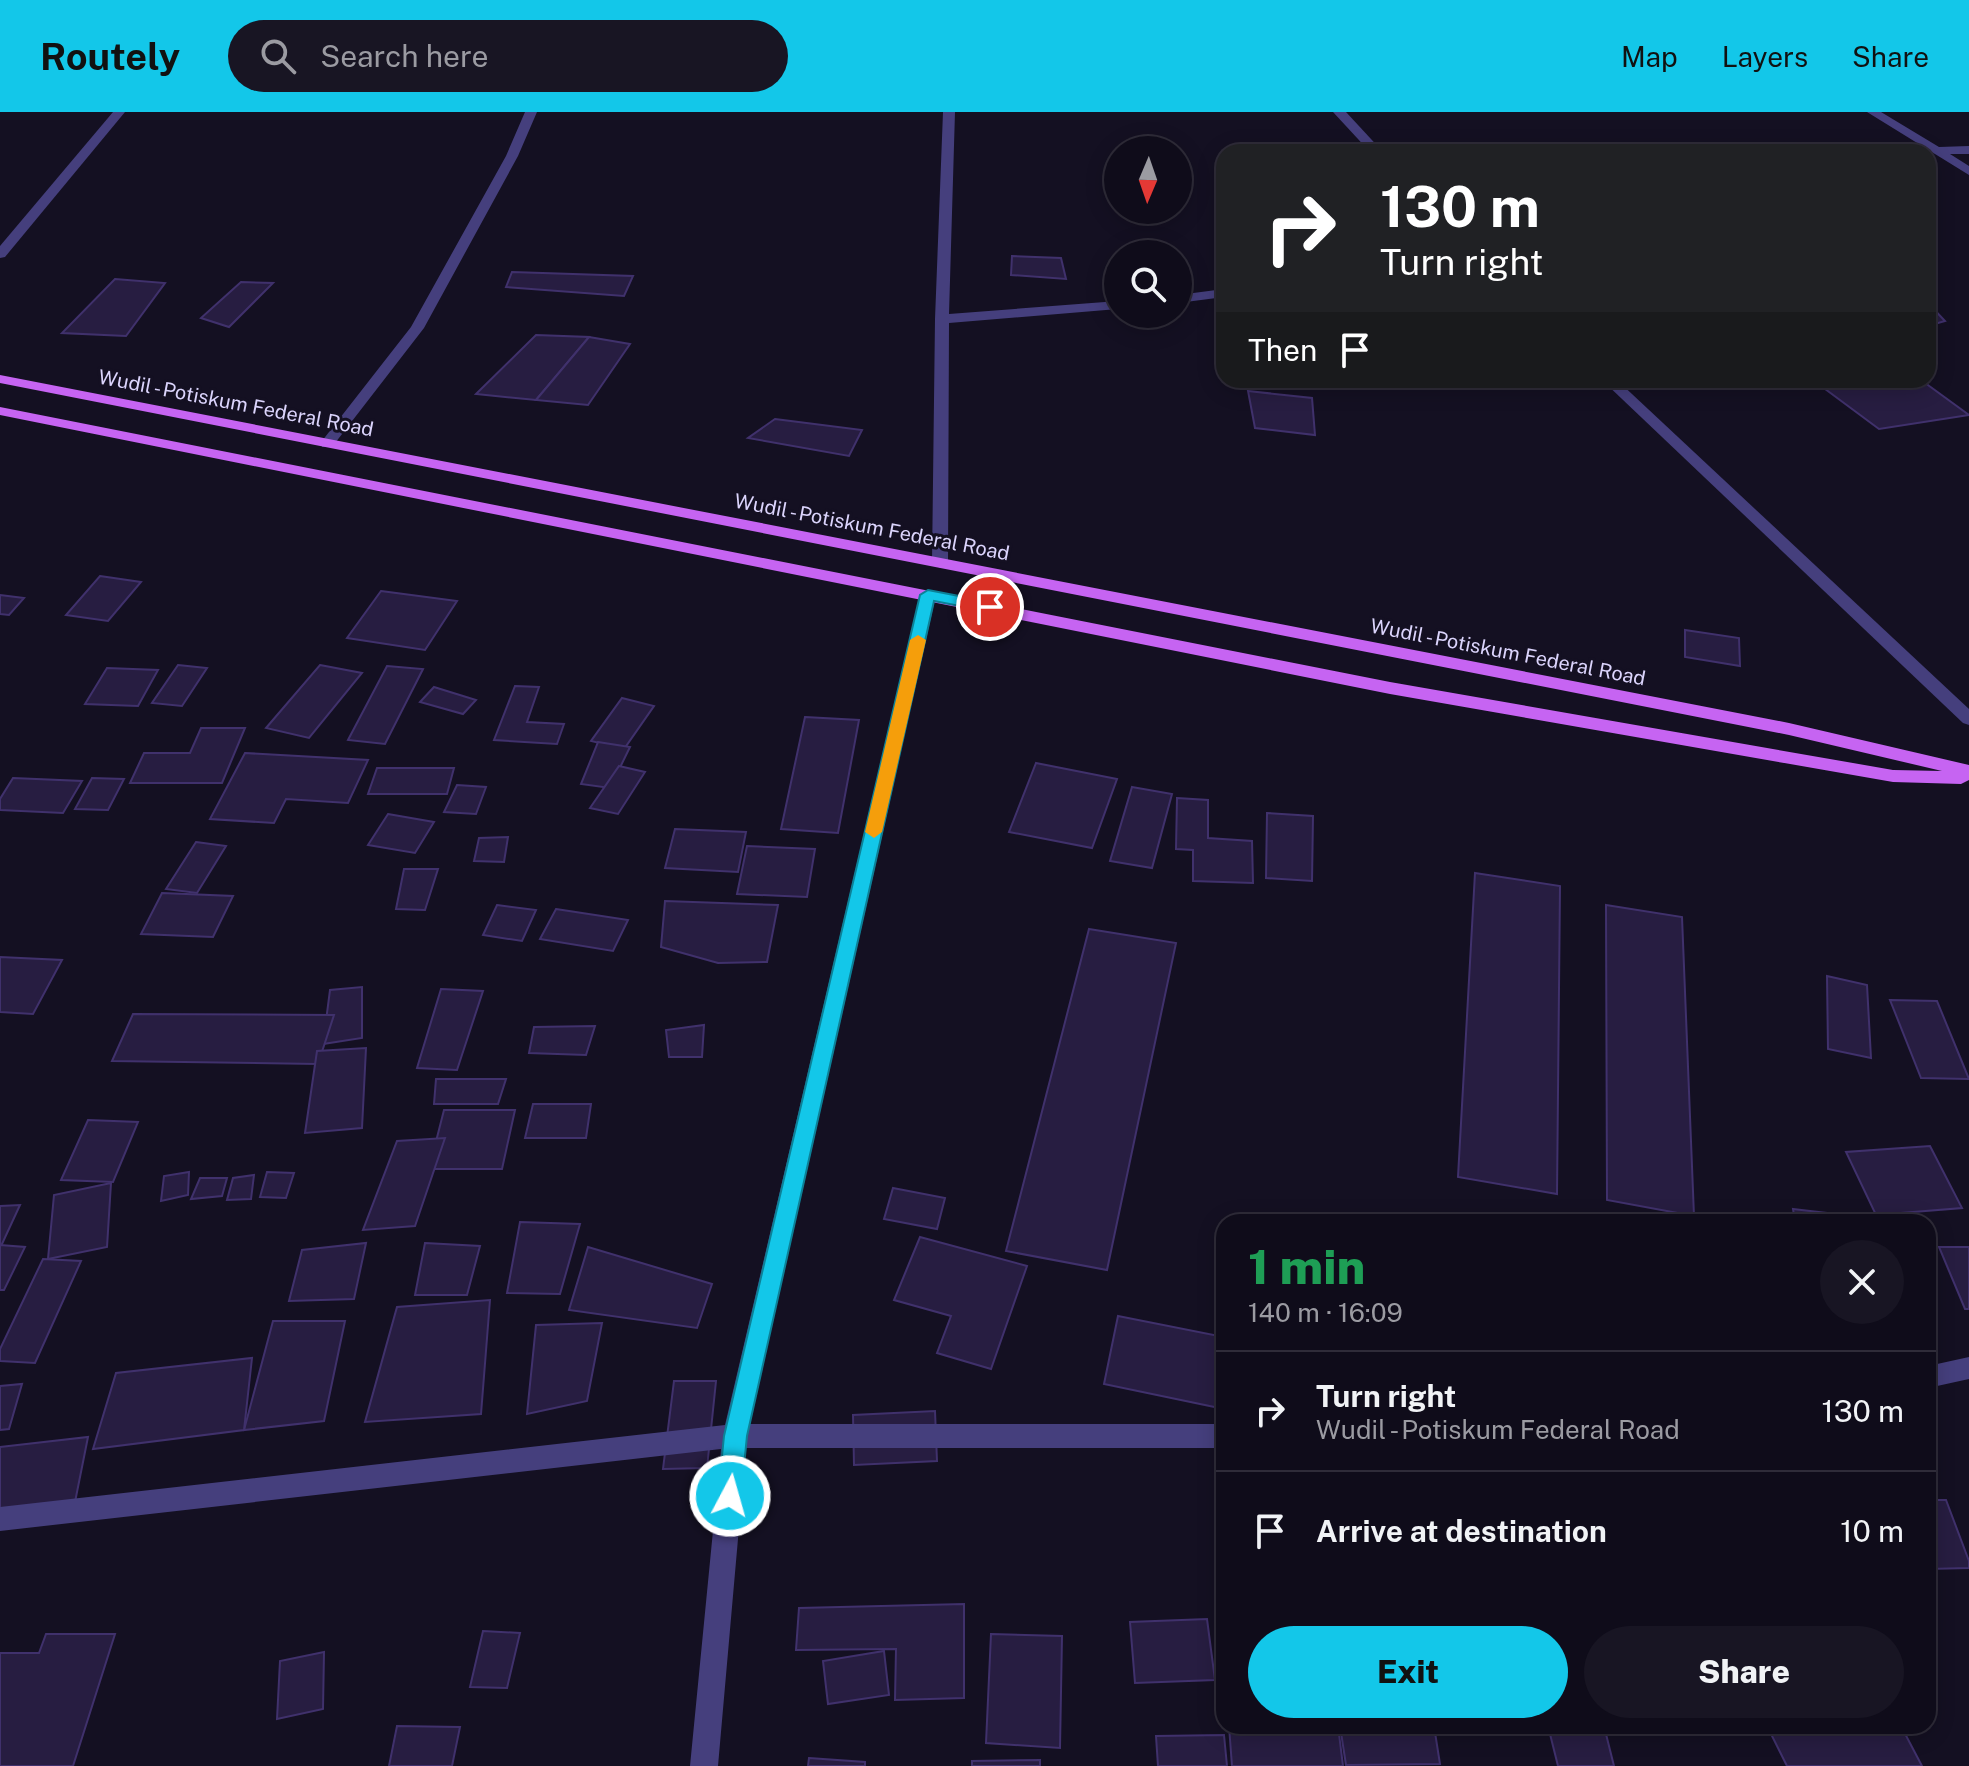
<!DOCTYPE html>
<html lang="en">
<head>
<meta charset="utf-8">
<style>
	body { margin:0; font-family:"Public Sans",sans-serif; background:#181523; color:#f1f3f6; height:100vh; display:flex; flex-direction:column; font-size:30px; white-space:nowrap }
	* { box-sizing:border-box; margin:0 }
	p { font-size:26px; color:#9b9ba2 }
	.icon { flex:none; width:44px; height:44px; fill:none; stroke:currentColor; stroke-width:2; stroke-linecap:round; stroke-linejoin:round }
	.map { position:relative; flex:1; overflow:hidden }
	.drawer { position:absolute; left:1216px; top:1102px; width:720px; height:520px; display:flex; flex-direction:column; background:#0f0c1a; border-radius:24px; box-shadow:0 4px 20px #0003,0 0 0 2px #2f2c39 }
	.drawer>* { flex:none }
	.hud { position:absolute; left:1216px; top:32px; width:720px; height:244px; border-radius:24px; box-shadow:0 4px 20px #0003,0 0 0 2px #2f2c39; background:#202124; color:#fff; overflow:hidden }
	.needle { width:52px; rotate:182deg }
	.controls { position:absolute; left:1104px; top:24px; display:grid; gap:16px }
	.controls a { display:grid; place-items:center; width:88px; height:88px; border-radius:50%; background:#0f0c1a; box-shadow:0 4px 20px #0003,0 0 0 2px #2f2c39; font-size:40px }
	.pin { position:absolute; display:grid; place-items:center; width:68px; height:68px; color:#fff; margin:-34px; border:4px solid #fff; border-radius:50%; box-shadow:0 2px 8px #0007 }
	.me { position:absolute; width:88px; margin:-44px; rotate:6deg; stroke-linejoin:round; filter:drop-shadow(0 0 6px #0008) }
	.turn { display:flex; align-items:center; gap:28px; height:168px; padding:0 32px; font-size:36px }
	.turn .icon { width:104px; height:104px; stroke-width:2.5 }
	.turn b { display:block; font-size:56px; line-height:68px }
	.then { display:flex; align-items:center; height:76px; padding:0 32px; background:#0003; gap:16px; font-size:30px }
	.round { display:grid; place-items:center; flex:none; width:84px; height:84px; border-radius:42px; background:#181523 }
	.headline { display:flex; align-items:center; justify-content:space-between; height:136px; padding:0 32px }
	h1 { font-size:48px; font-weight:800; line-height:60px; color:#1e9e55 }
	.primary-button { display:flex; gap:16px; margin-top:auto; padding:16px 32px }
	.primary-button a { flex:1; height:92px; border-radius:48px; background:#13c7e9; color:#111; font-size:32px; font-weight:800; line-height:92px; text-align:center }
	.primary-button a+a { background:#181523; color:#f1f3f6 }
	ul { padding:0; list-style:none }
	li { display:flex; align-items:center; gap:24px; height:120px; padding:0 32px; border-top:2px solid #2f2c39 }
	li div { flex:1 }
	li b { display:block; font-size:30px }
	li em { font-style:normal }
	header { display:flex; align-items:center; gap:48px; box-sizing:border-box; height:112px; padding:0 40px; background:#13c7e9; color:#111 }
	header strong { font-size:38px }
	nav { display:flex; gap:44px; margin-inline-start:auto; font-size:28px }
	.search { width:560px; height:72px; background:#181523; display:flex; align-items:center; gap:20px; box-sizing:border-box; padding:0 28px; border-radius:44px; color:#9b9ba2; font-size:30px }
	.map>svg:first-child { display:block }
	.building { fill:#271d41; stroke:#40316c; stroke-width:2 }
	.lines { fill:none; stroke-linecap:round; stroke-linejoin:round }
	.minor { fill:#453f7d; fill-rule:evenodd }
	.major { fill:#c664f2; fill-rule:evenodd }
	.route { fill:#13c7e9; stroke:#0c8197; stroke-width:2 }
	.slow { fill:#f59e0b }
	.labels { text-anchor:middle; stroke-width:6; stroke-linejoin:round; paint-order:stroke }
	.street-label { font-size:20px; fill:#dbd4fc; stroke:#141022 }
</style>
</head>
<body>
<header>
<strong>Routely</strong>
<div class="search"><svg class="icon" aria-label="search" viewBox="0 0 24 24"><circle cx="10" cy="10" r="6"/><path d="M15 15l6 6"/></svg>Search here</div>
<nav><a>Map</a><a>Layers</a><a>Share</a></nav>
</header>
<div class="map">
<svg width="1969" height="1654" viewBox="0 0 1969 1654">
	<rect width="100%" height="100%" fill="#141022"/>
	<g class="building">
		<polygon points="1012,144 1061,146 1066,167 1011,163"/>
		<polygon points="512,160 633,164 624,184 506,175"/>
		<polygon points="115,167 165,171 126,224 62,221"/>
		<polygon points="241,170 273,171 229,215 201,206"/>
		<polygon points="1928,191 1945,209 1928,214"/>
		<polygon points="536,223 589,225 536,288 476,282"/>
		<polygon points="589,225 630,232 588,293 536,288"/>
		<polygon points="1813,268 1874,268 1877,271 1921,268 1969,303 1879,317"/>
		<polygon points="1248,279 1312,286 1315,323 1255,316"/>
		<polygon points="775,307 862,318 849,344 748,326"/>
		<polygon points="100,464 141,470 108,509 66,503"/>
		<polygon points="381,479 457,489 425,538 347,526"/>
		<polygon points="0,483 24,486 9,503 0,502"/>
		<polygon points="1685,518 1739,526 1740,554 1685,545"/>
		<polygon points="178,553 207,556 182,594 152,591"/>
		<polygon points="320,553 362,561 309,626 266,616"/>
		<polygon points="387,554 423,557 385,632 348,628"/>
		<polygon points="107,556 158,558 138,594 85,592"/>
		<polygon points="515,574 539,575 527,610 564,612 557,632 494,628"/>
		<polygon points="434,575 476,588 463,602 420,590"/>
		<polygon points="622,586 654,594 624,637 591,629"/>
		<polygon points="805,605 859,608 838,721 781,717"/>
		<polygon points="201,616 245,616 222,671 130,671 144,641 190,641"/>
		<polygon points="598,630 630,635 610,676 581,672"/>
		<polygon points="245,641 368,648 348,691 286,687 274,711 210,707"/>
		<polygon points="1036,651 1117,667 1092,736 1009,720"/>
		<polygon points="619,654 645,660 618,702 590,696"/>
		<polygon points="377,656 454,656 447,682 368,682"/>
		<polygon points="13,666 82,669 63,701 0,698 0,687"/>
		<polygon points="92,666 124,667 108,698 75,697"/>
		<polygon points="457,673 486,675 476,702 444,700"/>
		<polygon points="1132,675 1172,682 1152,756 1110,749"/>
		<polygon points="1177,686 1208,688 1208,726 1252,729 1253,771 1193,769 1193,738 1176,737"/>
		<polygon points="1267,701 1313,704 1312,769 1266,766"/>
		<polygon points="388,702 434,710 415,741 368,733"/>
		<polygon points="675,717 746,720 738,760 665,756"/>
		<polygon points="508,725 504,750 474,749 479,726"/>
		<polygon points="196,730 226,734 197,781 166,777"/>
		<polygon points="747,734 815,737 807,785 737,782"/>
		<polygon points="404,757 438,757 425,798 396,797"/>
		<polygon points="1475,761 1560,774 1557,1082 1458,1065"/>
		<polygon points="162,781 233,784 213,825 141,822"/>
		<polygon points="665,789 778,793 767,850 718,851 661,835"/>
		<polygon points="497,793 536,798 522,829 483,823"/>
		<polygon points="1606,793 1682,805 1694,1104 1607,1088"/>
		<polygon points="556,797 628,808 613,839 540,827"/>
		<polygon points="1089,817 1176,831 1107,1158 1006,1139"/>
		<polygon points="0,845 62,848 33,902 0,900"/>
		<polygon points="1827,864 1867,873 1871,946 1828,937"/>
		<polygon points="362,875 362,926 323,932 330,878"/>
		<polygon points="441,877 483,879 457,958 417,956"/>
		<polygon points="1890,888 1937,889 1969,967 1921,966"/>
		<polygon points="133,902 334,903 318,952 112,949"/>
		<polygon points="704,913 702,945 669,945 666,918"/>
		<polygon points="595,914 586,943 529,941 534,915"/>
		<polygon points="366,936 362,1016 305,1021 317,939"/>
		<polygon points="436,967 506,967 498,992 434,992"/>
		<polygon points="533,992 591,992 586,1026 525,1026"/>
		<polygon points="444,998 515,998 502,1057 429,1057"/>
		<polygon points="88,1008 138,1010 113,1070 61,1068"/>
		<polygon points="445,1026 415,1114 363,1118 397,1029"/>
		<polygon points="1930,1034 1962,1096 1876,1103 1846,1040"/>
		<polygon points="189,1060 188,1083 161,1089 164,1064"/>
		<polygon points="267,1060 294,1061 286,1086 260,1085"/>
		<polygon points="254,1063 251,1087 227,1088 233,1066"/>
		<polygon points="200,1066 227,1066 222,1084 191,1087"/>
		<polygon points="111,1071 107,1135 48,1147 54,1083"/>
		<polygon points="893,1076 945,1086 937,1117 884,1107"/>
		<polygon points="20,1093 2,1132 0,1133 0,1094"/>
		<polygon points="1793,1097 1861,1105 1862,1110 1795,1110"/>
		<polygon points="520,1110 580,1112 560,1182 507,1181"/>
		<polygon points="920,1125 1027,1154 991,1257 937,1241 951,1204 894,1188"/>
		<polygon points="366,1131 354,1187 289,1189 302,1138"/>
		<polygon points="425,1131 480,1134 467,1183 415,1183"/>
		<polygon points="0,1133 25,1135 4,1178 0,1178"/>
		<polygon points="588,1135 712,1172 697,1216 569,1198"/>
		<polygon points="1939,1135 1969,1135 1969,1197 1965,1197"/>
		<polygon points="43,1147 81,1149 35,1251 0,1249 0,1237"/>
		<polygon points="490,1188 481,1302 365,1310 397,1195"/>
		<polygon points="1118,1204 1224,1225 1224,1297 1104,1272"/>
		<polygon points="273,1209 345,1209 324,1309 244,1318"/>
		<polygon points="602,1211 587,1289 527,1302 536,1213"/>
		<polygon points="252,1246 244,1318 93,1337 116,1261"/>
		<polygon points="674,1269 716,1269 707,1356 663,1357"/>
		<polygon points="22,1272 9,1317 0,1318 0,1274"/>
		<polygon points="935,1299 937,1349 854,1353 853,1303"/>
		<polygon points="88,1325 75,1390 0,1399 0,1335"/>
		<polygon points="1928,1388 1946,1388 1969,1449 1969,1456 1928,1457"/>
		<polygon points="964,1492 964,1586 895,1588 896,1537 796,1538 799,1496"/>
		<polygon points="1207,1507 1215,1568 1135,1571 1130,1510"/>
		<polygon points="483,1519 520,1521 507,1576 470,1575"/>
		<polygon points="46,1522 115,1522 73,1654 0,1654 0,1541 39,1541"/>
		<polygon points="991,1522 1062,1524 1060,1636 986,1631"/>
		<polygon points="884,1539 889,1583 828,1592 823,1549"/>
		<polygon points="324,1540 323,1597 277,1607 280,1549"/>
		<polygon points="397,1614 460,1615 452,1654 389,1654"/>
		<polygon points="1229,1614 1338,1614 1343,1654 1232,1654"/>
		<polygon points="1340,1614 1434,1614 1440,1652 1346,1653"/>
		<polygon points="1548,1614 1604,1614 1614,1654 1558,1654"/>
		<polygon points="1793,1614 1901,1614 1922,1654 1787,1654 1770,1620"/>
		<polygon points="1224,1623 1227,1654 1158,1654 1156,1624"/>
		<polygon points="809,1646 865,1650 865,1654 808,1654"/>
		<polygon points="1040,1648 1040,1654 972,1654 972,1649"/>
	</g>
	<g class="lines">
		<g class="minor">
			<polygon points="113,0 125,0 5,145 0,146 0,134"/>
			<polygon points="525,0 537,0 518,44 424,216 332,335 322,335 322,329 411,215 506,44"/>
			<polygon points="943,0 955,0 949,202 1118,189 1118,197 949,211 948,451 940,456 932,451 935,207"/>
			<polygon points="1333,0 1346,0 1383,40 1370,40"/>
			<polygon points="1867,0 1881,0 1939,35 1969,34 1969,42 1950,42 1969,54 1969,63"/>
			<polygon points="1224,177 1224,185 1178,191 1178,183"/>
			<polygon points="1602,268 1617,268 1969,597 1969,613 1963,611"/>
			<polygon points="928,478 936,483 750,1312 1224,1312 1224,1336 746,1336 718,1654 690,1654 721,1337 0,1419 0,1395 725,1313 920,483"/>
			<polygon points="1969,1245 1969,1267 1928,1276 1928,1254"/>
		</g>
		<polygon class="major" points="0,263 1789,611 1969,653 1969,668 1961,672 1893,670 1390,582 0,303 0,295 1390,570 1893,658 1942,659 1789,623 0,271"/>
	</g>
	<polygon class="route" points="928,478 990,490 997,495 990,500 934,489 747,1324 741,1384 738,1392 730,1395 721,1392 718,1384 724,1324 920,483"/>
	<polygon class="slow" points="918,523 926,528 882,720 874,726 865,720 910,528"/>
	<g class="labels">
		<g class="street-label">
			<text transform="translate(236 291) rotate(11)" y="7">Wudil - Potiskum Federal Road</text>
			<text transform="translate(872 415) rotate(11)" y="7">Wudil - Potiskum Federal Road</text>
			<text transform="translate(1508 540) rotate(11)" y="7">Wudil - Potiskum Federal Road</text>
		</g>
	</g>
</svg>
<div class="controls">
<a><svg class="needle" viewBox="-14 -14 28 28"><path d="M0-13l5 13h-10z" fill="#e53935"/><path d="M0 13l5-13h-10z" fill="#9b9ba2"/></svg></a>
<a><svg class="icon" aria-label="search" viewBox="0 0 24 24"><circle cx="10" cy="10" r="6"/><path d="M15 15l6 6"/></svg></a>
</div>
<div class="pin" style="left:990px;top:495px;background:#d93025"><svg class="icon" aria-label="arrive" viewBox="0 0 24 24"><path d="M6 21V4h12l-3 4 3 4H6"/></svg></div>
<svg class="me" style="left:730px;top:1384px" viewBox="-20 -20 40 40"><circle r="17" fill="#13c7e9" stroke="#fff" stroke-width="3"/><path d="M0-11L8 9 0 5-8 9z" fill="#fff"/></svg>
<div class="hud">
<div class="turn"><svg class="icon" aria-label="right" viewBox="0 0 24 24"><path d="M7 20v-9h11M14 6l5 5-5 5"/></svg><div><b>130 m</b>Turn right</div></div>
<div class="then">Then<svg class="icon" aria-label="arrive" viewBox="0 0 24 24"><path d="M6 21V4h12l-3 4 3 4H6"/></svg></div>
</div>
<section class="drawer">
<div class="headline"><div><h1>1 min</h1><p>140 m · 16:09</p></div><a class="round"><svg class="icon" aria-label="close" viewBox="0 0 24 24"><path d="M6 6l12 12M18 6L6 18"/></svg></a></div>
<ul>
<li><svg class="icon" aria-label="right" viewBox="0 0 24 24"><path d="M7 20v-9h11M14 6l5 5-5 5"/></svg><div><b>Turn right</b><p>Wudil - Potiskum Federal Road</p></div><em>130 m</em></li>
<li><svg class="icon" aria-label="arrive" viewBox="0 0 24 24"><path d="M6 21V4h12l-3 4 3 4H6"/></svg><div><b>Arrive at destination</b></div><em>10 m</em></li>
</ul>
<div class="primary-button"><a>Exit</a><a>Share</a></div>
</section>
</div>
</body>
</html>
